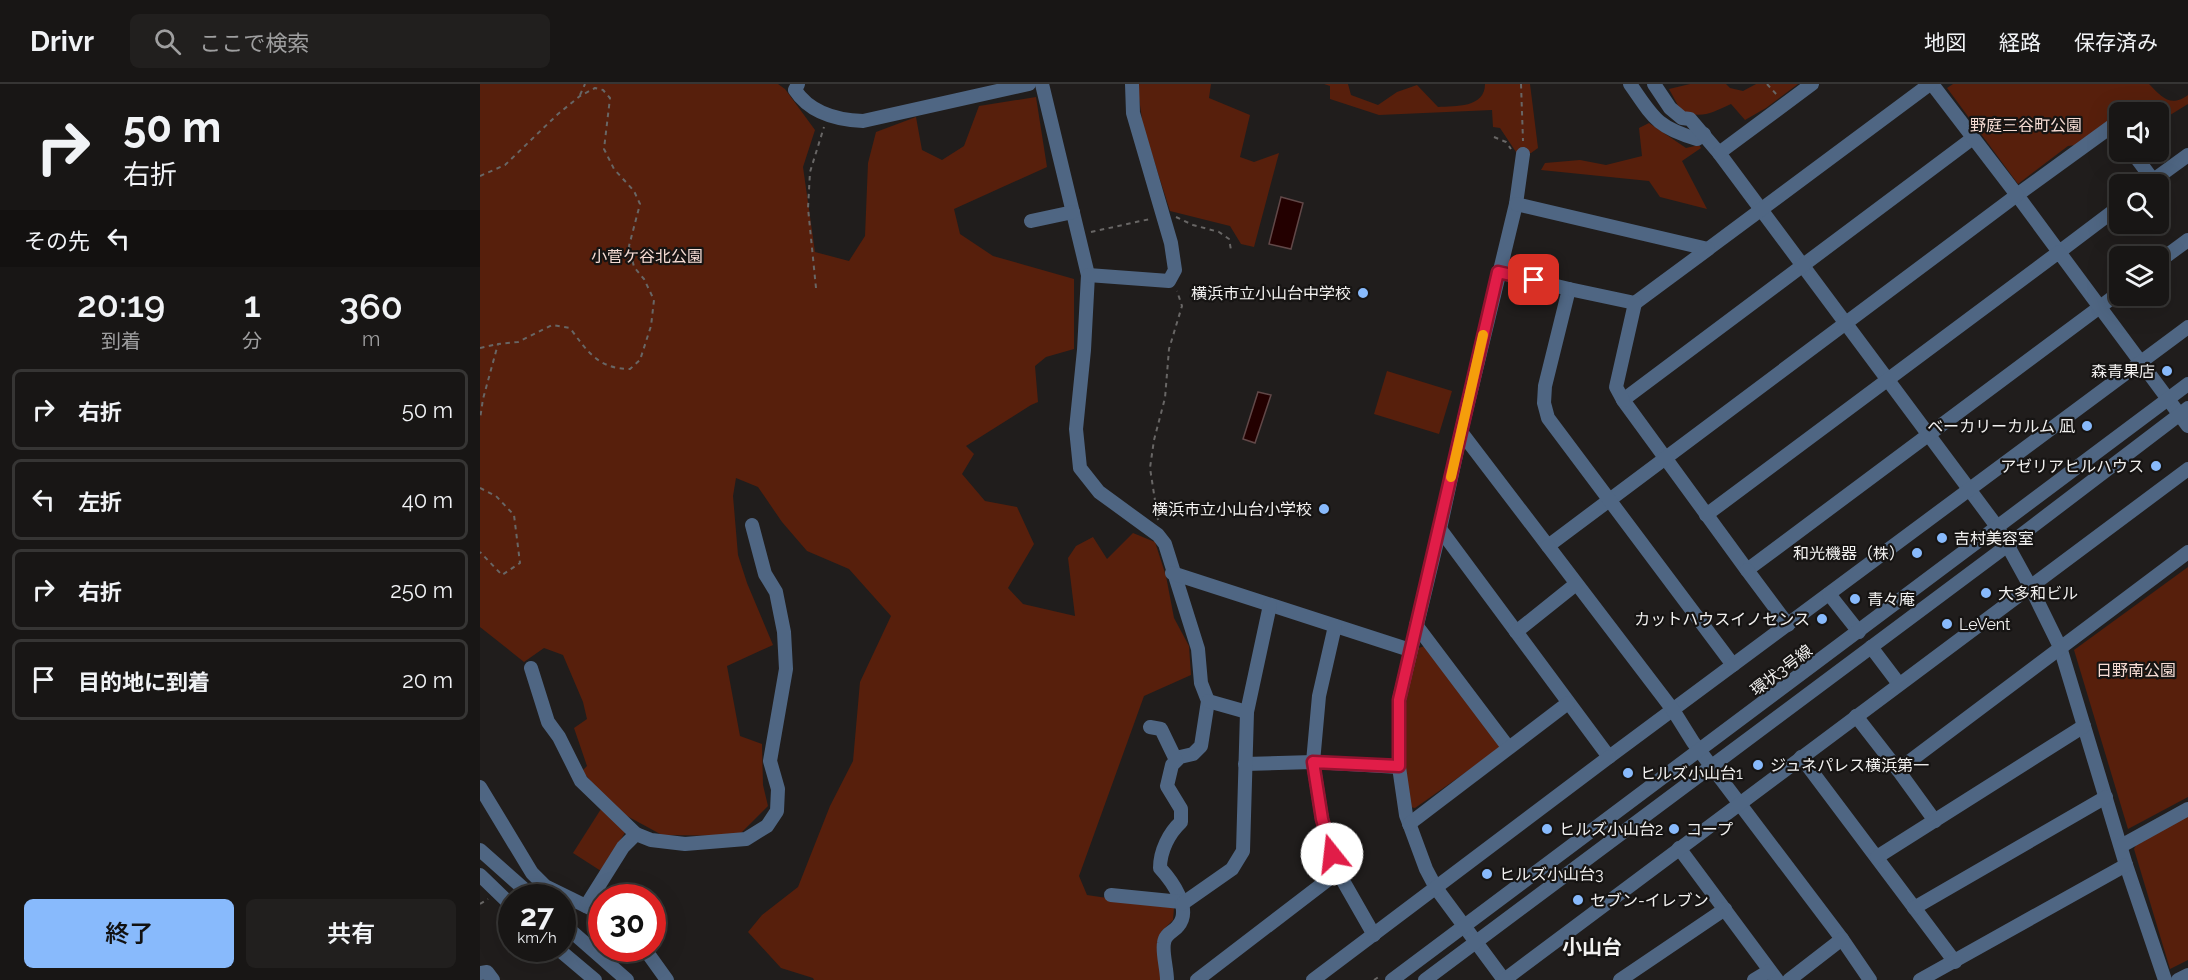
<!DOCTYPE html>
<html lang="ja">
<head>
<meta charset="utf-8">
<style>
	body { margin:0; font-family:Raleway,"Noto Sans JP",sans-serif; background:#211f1e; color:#f1f3f6; height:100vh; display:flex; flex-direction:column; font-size:22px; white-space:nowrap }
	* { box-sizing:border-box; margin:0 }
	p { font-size:20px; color:#9f9fa0 }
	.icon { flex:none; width:33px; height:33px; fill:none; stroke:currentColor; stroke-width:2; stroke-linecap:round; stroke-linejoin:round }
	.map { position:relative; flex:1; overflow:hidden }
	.details { display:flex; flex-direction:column; background:#181615; width:480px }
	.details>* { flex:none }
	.guide { background:#181615; color:#f1f3f6; overflow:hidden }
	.tools { position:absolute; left:1629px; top:18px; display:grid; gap:12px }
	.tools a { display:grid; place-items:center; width:60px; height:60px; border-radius:9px; background:#181615; box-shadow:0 6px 24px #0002,0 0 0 2px #363534; font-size:30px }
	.speed { position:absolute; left:18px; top:800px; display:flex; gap:12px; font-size:30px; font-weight:700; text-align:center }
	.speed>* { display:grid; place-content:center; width:78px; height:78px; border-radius:50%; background:#181615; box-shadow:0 6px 24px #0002,0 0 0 2px #363534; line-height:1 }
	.speed small { font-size:15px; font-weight:400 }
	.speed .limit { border:9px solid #d22; background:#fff; color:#111 }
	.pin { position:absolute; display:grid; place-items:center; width:51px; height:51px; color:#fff; margin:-26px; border-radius:12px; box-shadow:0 3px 9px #0006 }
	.me { position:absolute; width:66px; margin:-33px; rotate:344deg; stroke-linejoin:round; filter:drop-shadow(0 0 4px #0008) }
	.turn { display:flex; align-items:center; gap:21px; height:126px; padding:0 24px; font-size:27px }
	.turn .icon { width:78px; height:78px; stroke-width:2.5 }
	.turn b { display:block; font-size:42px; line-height:51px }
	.then { display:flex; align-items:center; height:57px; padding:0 24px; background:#0003; gap:12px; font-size:22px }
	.eta { display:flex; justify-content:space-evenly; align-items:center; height:102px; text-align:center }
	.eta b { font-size:36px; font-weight:600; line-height:42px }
	.primary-button { display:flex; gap:12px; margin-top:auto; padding:12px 24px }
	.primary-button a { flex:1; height:69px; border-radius:9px; background:#88bafc; color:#111; font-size:24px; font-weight:600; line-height:69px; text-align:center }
	.primary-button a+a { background:#211f1e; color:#f1f3f6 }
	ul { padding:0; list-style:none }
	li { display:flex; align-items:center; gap:18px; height:81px; margin:0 12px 9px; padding:0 12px; border:3px solid #363534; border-radius:9px }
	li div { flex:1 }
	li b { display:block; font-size:22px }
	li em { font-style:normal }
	header { display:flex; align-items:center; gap:36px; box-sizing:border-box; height:84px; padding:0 30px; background:#181615; border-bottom:2px solid #363534 }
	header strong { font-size:28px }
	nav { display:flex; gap:33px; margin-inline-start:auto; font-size:21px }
	.search { width:420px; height:54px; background:#211f1e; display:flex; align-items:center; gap:15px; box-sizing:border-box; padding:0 21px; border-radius:9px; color:#9f9fa0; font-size:22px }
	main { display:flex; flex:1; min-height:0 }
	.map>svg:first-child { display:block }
	.green { fill:#571f0c }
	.water { fill:#230000; stroke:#614848; stroke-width:1.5 }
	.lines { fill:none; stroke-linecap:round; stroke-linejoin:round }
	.path { stroke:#686665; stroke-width:2; stroke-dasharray:4.5 4.5; stroke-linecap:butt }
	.minor { stroke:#4f6683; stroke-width:14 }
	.route-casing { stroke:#92132f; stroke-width:15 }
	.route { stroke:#e11d48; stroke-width:10 }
	.slow { stroke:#f59e0b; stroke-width:10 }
	.poi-dot { fill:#88bafc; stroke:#161413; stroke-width:2 }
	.labels { text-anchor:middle; stroke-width:4.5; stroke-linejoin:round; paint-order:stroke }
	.park-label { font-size:16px; fill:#f6dcd4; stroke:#161413 }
	.poi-label { font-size:16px; fill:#f2f1f0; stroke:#161413; text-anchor:start }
	.street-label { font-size:16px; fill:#f2f1f0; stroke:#161413 }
	.quarter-label { font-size:20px; font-weight:bold; fill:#f2f1f0; stroke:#161413 }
</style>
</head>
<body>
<header>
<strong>Drivr</strong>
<div class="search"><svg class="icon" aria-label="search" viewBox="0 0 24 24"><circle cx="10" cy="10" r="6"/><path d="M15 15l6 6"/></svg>ここで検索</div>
<nav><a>地図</a><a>経路</a><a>保存済み</a></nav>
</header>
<main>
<section class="details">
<div class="guide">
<div class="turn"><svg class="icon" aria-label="right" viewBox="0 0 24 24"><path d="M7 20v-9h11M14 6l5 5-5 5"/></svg><div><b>50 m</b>右折</div></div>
<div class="then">その先<svg class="icon" aria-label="left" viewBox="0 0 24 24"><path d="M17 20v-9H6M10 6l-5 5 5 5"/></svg></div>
</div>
<div class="eta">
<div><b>20:19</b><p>到着</p></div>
<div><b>1</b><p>分</p></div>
<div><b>360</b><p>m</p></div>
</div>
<ul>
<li><svg class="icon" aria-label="right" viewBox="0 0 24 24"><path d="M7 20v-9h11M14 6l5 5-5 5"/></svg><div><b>右折</b></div><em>50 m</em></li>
<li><svg class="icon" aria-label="left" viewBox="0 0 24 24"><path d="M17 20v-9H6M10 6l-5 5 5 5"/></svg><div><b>左折</b></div><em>40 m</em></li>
<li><svg class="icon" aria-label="right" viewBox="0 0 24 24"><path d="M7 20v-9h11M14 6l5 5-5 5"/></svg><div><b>右折</b></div><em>250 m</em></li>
<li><svg class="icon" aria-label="arrive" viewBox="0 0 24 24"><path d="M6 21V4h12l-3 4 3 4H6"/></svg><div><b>目的地に到着</b></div><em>20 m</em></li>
</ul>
<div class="primary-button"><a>終了</a><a>共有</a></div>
</section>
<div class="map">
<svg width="1708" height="896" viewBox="0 0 1708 896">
	<rect width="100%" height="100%" fill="#201d1c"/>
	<g class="green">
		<polygon points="0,0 298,0 305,5 335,46 323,83 335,168 369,177 385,152 388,79 396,48 436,33 442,66 462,76 484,62 499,22 556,13 567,83 474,125 480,150 513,172 594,195 594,265 566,273 555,282 558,318 551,321 486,362 494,370 482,390 505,417 537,423 554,460 528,504 543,520 595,532 588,474 596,462 613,453 627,475 653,449 675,458 686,492 694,534 709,562 711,591 664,612 599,792 607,811 694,824 693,836 682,847 681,896 334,896 333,894 301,884 268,848 282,831 318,803 350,722 373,677 380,598 411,532 369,485 327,467 302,438 278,403 256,394 253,412 258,471 267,499 293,561 247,582 260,652 282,660 283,701 288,722 258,752 182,751 136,726 102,687 107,682 94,644 107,635 103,618 83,571 64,564 44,578 0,543"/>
		<polygon points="657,0 731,0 729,14 770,31 760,73 774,78 799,69 774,163 761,160 750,142 690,127 663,42"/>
		<path d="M844,0H868L871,11L898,21L917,8L937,1L958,23C975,22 1005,24 1005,0H1050L1058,64L1051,69L1038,71L1020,44L1013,43L1012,26L899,31L850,15V2Z"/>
		<path d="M1210,0H1246L1250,4L1263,7L1276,0H1318L1286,24L1265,36L1251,20C1231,29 1222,35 1201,27L1189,5Z"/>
		<path d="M1473,0H1669C1682,13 1690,24 1708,11V20L1682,36H1679L1678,28H1640L1639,45L1596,61L1588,62L1538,100L1467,4Z"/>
		<polygon points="1169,39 1206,64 1219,61 1221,64 1202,77 1227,125 1180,113 1169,97 1061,86 1065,79 1100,76 1126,81 1162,72 1159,44"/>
		<polygon points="907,287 972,307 959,350 894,330"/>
		<polygon points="1708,483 1708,713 1648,745 1594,566"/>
		<path d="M945,562L1020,659L1019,665L935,724L930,723C928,709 924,695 923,681C921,641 928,604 935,565Z"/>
		<polygon points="121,725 146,747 121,787 93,769"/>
		<polygon points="1708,732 1708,876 1690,885 1654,765 1656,761"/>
	</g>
	<g class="water">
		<polygon points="801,113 823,119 811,165 789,160"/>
		<polygon points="778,308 791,311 775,359 763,355"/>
	</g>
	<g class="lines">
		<g class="path">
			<polyline points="1041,0 1043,57"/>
			<polyline points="1287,0 1297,11"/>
			<polyline points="100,11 105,0"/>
			<polyline points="1014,53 1026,58 1031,65"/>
			<path d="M0,92L25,81L78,30L100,12L115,4L123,6L130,14L124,65L134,85L154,107L160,120L149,162L154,183L164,195L174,216L171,242L160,276L150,285C118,285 107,267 90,244L72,241L38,258L18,260L3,315L0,335"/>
			<polyline points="696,133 713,141 739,148 749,155 751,166"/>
			<polyline points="611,148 670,135"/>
			<polyline points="336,204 328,124 330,88 344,43"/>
			<polyline points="0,264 18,260"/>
			<polyline points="0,404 16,412 34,431 40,479 22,491 0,468"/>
			<polyline points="678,436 670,384 674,356 685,314 689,265 702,222 697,207"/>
			<polyline points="0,820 8,815"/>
			<polyline points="894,896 900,892"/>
		</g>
		<g class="minor">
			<path d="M318,0L315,6C330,29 356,36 383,37L549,0"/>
			<path d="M562,0L608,191L604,266L596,345L600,384L619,408L678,451L685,460L718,565L721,599L728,617L721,662L713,670L700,673L692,681L687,702L701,725V738C689,749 680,767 680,784C691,796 713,825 698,842C694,848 685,849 684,859C682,868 687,885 687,896"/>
			<path d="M1150,0C1173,33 1176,43 1217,55L1224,50"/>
			<polyline points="1174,0 1190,24 1202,34 1210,35 1239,69 1518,444 1550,502 1580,563 1646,781 1685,896"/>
			<polyline points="1640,52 1632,42 1537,111 1579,168 1640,122"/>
			<polyline points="1493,54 1143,316 1267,486 1640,208"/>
			<polyline points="1652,68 1673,96"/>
			<polyline points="1239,69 1332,0"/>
			<polyline points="1043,70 1036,120 981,348 1068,462 1537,111 1452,0"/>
			<polyline points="1668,100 1708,71"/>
			<polyline points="1036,120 1228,165 1450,0"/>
			<polyline points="551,137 593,128"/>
			<polyline points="1678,178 1708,156"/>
			<polyline points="1018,188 1089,205 1065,302 1064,319 1068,334 1253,581"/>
			<polyline points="608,191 689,197 695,186 691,159 653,29 652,0"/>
			<polyline points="1089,205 1155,219 1228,165"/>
			<polyline points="1143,316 1136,303 1155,219"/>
			<polyline points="981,348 960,445 919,616 919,683 926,731 946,785 956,804 1024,896"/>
			<polyline points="1226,431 1579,168 1708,342"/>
			<polyline points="960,445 1129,673 1708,243"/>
			<polyline points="1068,462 1193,626 1213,658 1362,855 1390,896"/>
			<polyline points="1267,486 1308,541"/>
			<polyline points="692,489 930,566"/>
			<polyline points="1349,510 1379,548"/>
			<polyline points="936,541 1028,663"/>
			<polyline points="855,542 839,612 833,678 842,735 858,788 894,851"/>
			<polyline points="1036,548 1096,500"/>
			<polyline points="1391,563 1419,600"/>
			<polyline points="51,584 68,638 79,653 101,697 156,750"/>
			<polyline points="728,617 767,628"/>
			<polyline points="1376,632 1418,686"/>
			<polyline points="670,643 681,645 696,676"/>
			<polyline points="1321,673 1475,878"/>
			<polyline points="765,680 833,678 919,683"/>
			<polyline points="0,703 52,789 65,802 122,830"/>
			<polyline points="1455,737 1418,686 1708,468"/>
			<polyline points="929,740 1088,619"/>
			<polyline points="1641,762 1708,725"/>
			<polyline points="1199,764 1297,896"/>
			<polyline points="0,766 53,813"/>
			<polyline points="1397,773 1604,642"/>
			<polyline points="0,791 32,822"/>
			<polyline points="631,811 701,818"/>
			<polyline points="702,820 752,785 763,767 767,628 790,521"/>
			<polyline points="106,822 143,763 156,750 171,756 205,760 266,755 287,742 297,727 298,705 290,677 306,585 304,548 296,508 285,490 272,441"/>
			<polyline points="1434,824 1626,713"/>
			<polyline points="82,839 147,896"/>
			<polyline points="77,864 115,896"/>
			<polyline points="164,864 187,896"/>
			<polyline points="0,889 7,888 13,896"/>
			<polyline points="717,896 858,788"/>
			<polyline points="833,896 1129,673"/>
			<polyline points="912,896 1708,300"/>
			<polyline points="945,896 1528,461 1708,324"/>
			<polyline points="1024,896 1708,385"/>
			<polyline points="1140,896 1245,825"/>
			<polyline points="1274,896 1289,887"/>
			<polyline points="1309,896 1362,855"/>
			<polyline points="1440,896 1646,781"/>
			<polyline points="1698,896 1708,891"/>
		</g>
	</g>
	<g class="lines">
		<defs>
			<polyline id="route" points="852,770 842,735 833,678 919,682 919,616 1018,188 1054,196"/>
		</defs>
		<use href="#route" class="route-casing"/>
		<use href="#route" class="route"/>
		<polyline class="slow" points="971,393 1003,251"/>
	</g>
	<g class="poi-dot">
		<circle cx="883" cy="209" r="6"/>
		<circle cx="1687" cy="287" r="6"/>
		<circle cx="1607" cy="342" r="6"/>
		<circle cx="1676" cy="382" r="6"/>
		<circle cx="844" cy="425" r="6"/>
		<circle cx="1462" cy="454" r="6"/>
		<circle cx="1437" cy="469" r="6"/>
		<circle cx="1506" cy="509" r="6"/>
		<circle cx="1375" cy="515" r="6"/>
		<circle cx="1342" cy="535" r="6"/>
		<circle cx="1467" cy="540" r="6"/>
		<circle cx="1278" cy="681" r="6"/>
		<circle cx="1148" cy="689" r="6"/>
		<circle cx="1067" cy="745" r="6"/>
		<circle cx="1194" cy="745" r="6"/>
		<circle cx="1007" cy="790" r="6"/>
		<circle cx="1098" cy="816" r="6"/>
	</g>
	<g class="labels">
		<g class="park-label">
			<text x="1546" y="47">野庭三谷町公園</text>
			<text x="167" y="178">小菅ケ谷北公園</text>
			<text x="1656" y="592">日野南公園</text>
		</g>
		<g class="poi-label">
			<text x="871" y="215" text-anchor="end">横浜市立小山台中学校</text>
			<text x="1675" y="293" text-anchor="end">森青果店</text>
			<text x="1595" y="348" text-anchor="end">ベーカリーカルム 凪</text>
			<text x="1664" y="388" text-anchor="end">アゼリアヒルハウス</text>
			<text x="832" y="431" text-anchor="end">横浜市立小山台小学校</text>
			<text x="1474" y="460">吉村美容室</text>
			<text x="1425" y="475" text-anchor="end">和光機器（株）</text>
			<text x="1518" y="515">大多和ビル</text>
			<text x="1387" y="521">青々庵</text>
			<text x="1330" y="541" text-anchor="end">カットハウスイノセンス</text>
			<text x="1479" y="546">LeVent</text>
			<text x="1290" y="687">ジュネパレス横浜第一</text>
			<text x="1160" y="695">ヒルズ小山台1</text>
			<text x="1079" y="751">ヒルズ小山台2</text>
			<text x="1206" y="751">コープ</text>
			<text x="1019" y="796">ヒルズ小山台3</text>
			<text x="1110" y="822">セブン-イレブン</text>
		</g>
		<g class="street-label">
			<text transform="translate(1301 586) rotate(-37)" y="6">環状3号線</text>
		</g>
		<g class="quarter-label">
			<text x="1112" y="870">小山台</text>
		</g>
	</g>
</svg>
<div class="tools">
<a><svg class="icon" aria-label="sound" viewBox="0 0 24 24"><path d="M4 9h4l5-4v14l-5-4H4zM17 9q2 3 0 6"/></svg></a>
<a><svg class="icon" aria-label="search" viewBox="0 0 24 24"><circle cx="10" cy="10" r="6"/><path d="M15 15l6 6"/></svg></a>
<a><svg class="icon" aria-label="layers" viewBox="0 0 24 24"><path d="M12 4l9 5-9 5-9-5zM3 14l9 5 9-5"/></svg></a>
</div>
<div class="speed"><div>27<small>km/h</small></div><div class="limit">30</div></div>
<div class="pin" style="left:1054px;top:196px;background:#d93025"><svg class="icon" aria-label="arrive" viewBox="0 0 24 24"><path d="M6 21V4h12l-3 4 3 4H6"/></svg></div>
<svg class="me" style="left:852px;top:770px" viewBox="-20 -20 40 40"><circle r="19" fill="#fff"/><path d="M0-13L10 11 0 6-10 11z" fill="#e11d48"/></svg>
</div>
</main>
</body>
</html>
